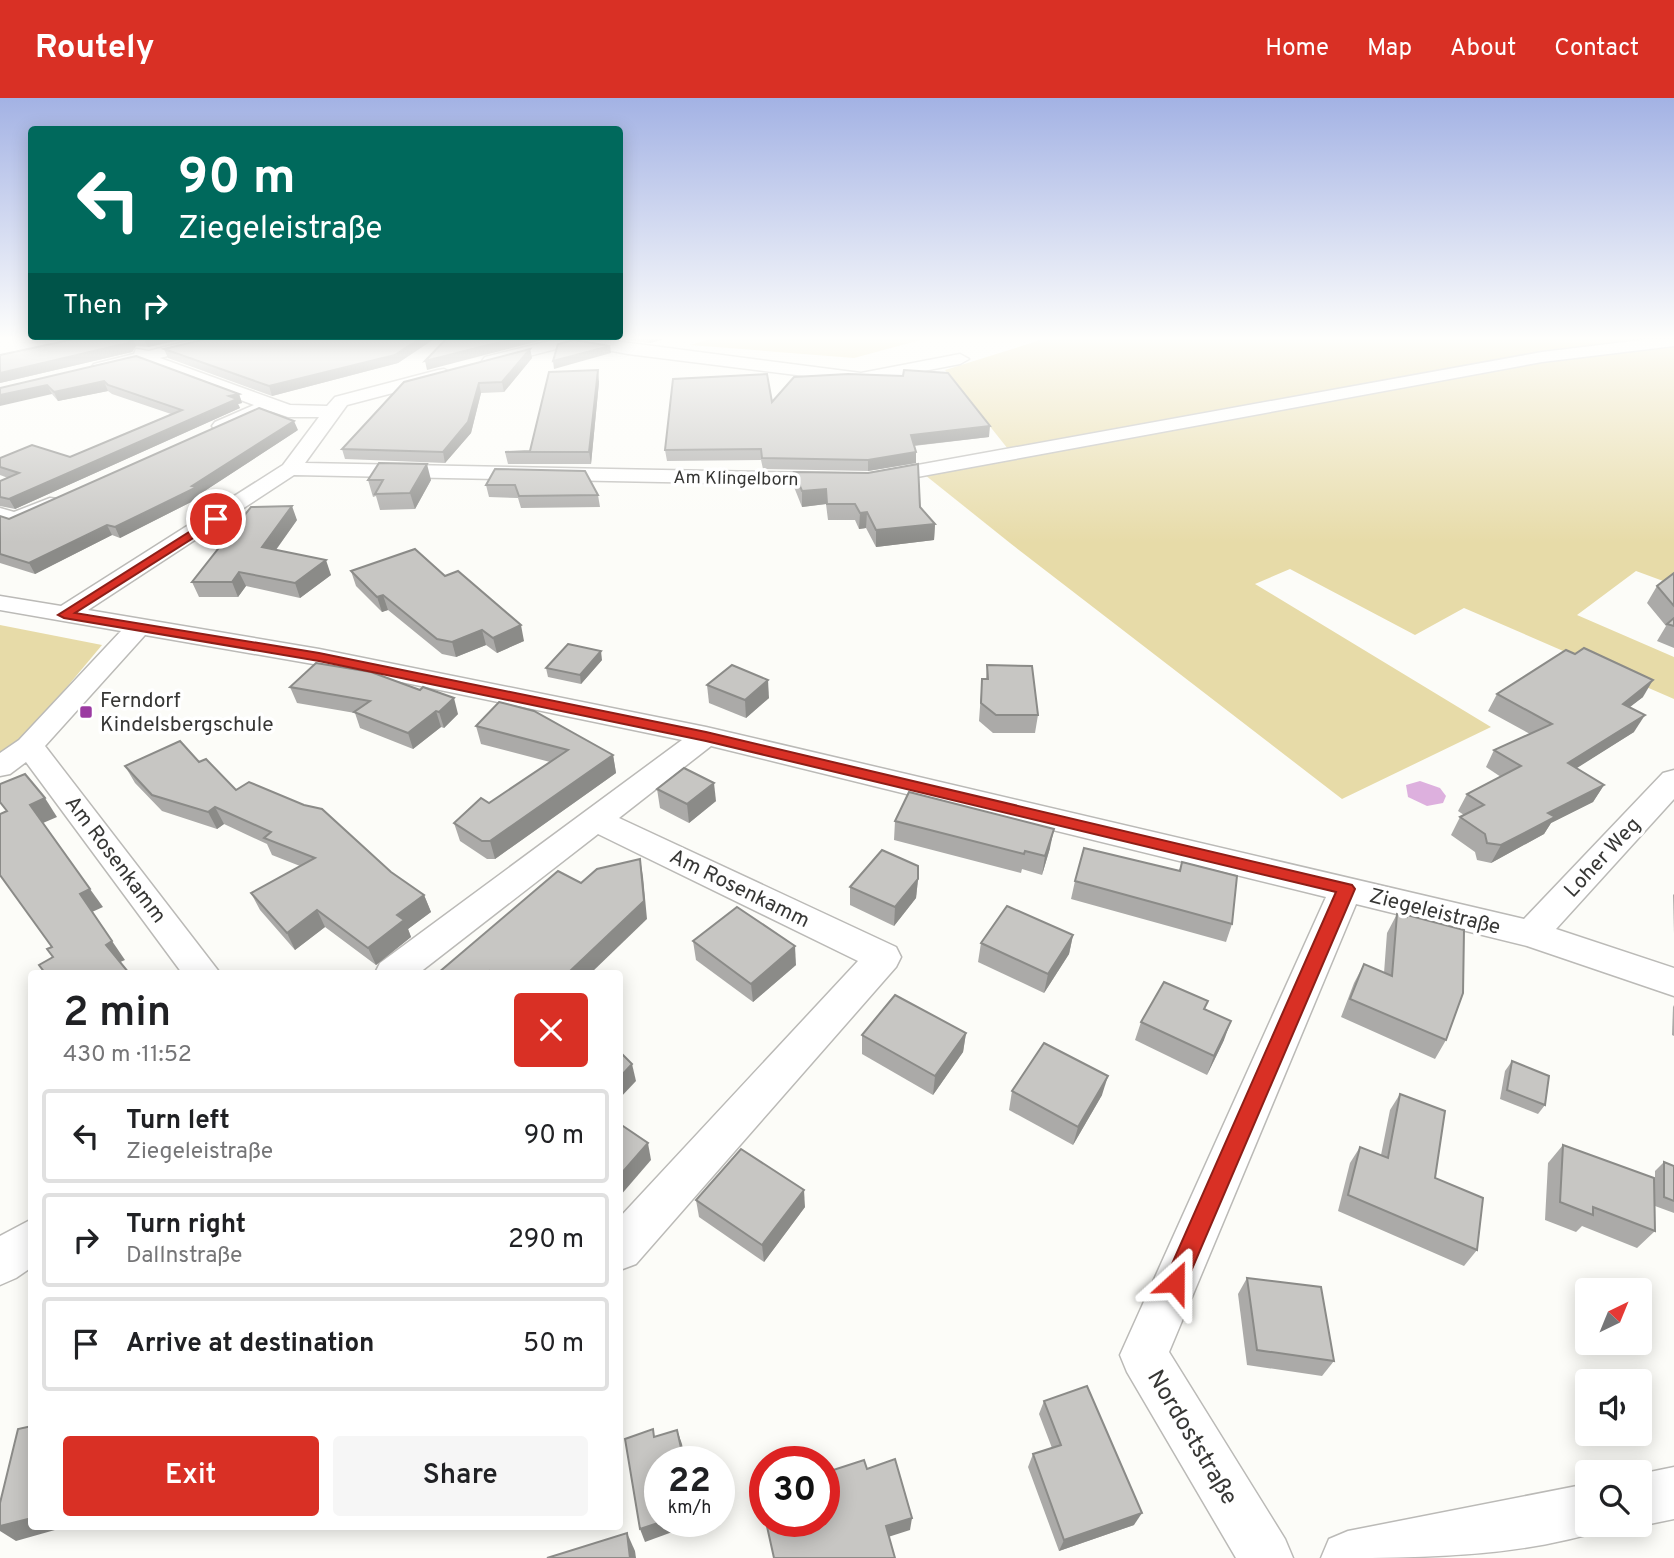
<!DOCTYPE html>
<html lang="en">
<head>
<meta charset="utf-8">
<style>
	body { margin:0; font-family:Overpass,sans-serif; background:#f6f6f6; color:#202124; height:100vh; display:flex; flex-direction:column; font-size:26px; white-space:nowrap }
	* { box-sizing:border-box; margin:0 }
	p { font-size:23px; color:#757577 }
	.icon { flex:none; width:38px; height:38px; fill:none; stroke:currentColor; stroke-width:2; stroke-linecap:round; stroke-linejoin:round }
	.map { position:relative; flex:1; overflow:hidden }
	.sheet { position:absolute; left:28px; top:872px; width:595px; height:560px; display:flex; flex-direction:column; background:#fff; border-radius:7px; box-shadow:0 4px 18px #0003 }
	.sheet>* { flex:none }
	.top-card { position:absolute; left:28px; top:28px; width:595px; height:214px; border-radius:7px; box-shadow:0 4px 18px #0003; background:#00695c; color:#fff; overflow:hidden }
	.needle { width:46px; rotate:43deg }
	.fabs { position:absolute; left:1575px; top:1180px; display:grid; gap:14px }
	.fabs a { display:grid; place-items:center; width:77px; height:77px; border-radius:7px; background:#fff; box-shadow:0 4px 18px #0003; font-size:35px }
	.speed { position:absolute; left:644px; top:1348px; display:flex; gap:14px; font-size:35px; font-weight:700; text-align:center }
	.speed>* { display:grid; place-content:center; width:91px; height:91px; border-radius:50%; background:#fff; box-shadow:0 4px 18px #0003; line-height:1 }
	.speed small { font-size:18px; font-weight:400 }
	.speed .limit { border:10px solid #d22; background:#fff; color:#111 }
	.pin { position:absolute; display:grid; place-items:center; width:60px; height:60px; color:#fff; margin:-30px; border:4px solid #fff; border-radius:50%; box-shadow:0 2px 7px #0007 }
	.me { position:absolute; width:77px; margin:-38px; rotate:24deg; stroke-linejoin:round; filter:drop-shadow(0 0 5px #0008) }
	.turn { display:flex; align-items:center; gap:24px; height:147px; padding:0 35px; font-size:32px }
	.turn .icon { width:91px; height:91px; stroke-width:2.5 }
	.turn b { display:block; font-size:49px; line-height:60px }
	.then { display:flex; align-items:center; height:66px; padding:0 35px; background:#0003; gap:14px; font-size:26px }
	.round { display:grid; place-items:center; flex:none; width:74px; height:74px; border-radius:7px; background:#f6f6f6 }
	.summary { display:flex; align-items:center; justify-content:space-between; height:119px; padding:0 35px }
	h1 { font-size:42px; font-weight:600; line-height:52px }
	.action { display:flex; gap:14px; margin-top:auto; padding:14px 35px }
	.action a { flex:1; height:80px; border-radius:7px; background:#d93025; color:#fff; font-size:28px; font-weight:600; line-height:80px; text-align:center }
	.action a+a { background:#f6f6f6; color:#202124 }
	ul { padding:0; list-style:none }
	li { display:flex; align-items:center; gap:21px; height:94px; margin:0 14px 10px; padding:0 21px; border:4px solid #e0e0e0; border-radius:7px }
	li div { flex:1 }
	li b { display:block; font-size:26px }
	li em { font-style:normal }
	header { display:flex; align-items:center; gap:42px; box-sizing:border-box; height:98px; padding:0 35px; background:#d93025; color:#fff }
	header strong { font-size:33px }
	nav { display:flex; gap:38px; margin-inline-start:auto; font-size:24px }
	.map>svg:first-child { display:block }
	.green { fill:#e7dba8 }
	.water { fill:#ddb0de }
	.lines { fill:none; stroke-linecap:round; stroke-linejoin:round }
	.street-casing { stroke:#bbbab7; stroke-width:3 }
	.street { fill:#fff; fill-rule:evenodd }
	.wall { fill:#abaaa8 }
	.shaded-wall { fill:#8b8b88 }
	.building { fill:#c7c6c3; stroke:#8b8b88; stroke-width:2 }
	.route { fill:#d93025; stroke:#8d1f18; stroke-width:2 }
	.poi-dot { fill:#9b3aa1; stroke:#fff; stroke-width:2.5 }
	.labels { text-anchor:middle; stroke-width:7; stroke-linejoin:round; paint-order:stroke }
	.far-street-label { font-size:18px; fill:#373735; stroke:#fff }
	.poi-label { font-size:21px; fill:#373735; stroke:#fff; text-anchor:start }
	.street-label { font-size:21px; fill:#373735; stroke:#fff }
	.near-street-label { font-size:24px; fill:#373735; stroke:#fff }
</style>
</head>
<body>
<header>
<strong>Routely</strong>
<nav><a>Home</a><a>Map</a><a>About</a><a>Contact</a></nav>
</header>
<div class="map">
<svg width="1674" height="1460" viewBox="0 0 1674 1460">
	<rect width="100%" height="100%" fill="#fcfcf8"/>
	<g class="green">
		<polygon points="711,241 924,241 854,260 690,247"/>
		<polygon points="1044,241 1674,241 1674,487 1636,473 1577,517 1674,559 1674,601 1464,510 1415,537 1290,471 1255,486 1491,629 1342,701 1010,445 915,369 1008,351 945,272"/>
		<polygon points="0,527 102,547 16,650 0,661"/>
	</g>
	<polygon class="water" points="1420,683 1440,690 1446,698 1443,705 1427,708 1408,699 1406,687"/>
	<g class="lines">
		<defs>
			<g id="street">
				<polygon points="196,241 223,241 221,244 160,260 290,307 327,308 335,299 438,272 444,271 453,276 450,280 347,307 305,365 868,376 1542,254 1650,241 1674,241 1674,248 1542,264 868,388 294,377 88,512 319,551 706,629 1524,821 1663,675 1674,672 1674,701 1556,831 1674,870 1674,898 1527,848 1356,806 1169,1254 1285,1441 1293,1460 1236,1460 1127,1274 1120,1257 1326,799 711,648 619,720 896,849 901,859 896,869 636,1166 620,1172 620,1119 858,863 598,736 419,875 375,875 380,865 682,642 319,567 145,537 45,648 220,875 182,875 26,664 10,676 0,678 0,655 19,642 121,533 0,512 0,498 61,508 283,367 319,319 288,319 270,313 222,334 215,332 212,328 215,324 254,307 142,265 100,275 91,270 94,266 134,256 136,251 149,253"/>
				<polygon points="557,241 599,241 861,275 960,256 969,261 960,266 861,285 628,256 575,246 491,268 482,263 485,259"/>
				<polygon points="50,400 58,401 61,406 58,411 16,429 0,424 0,410 14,414"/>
				<polygon points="32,1121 32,1169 16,1180 0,1187 0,1138"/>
				<polygon points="1674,1369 1674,1421 1640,1428 1635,1426 1640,1426 1640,1376"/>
				<path d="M1587,1386V1426H1607L1606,1431C1518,1460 1414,1460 1321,1460L1329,1441L1348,1433Z"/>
			</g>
		</defs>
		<use href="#street" class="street-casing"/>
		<use href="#street" class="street"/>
	</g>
	<g class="wall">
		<polygon points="74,241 184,241 148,249 136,248 132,254 0,285 0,257"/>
		<polygon points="206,241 434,241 398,265 272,298 168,260 164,251"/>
		<polygon points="619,241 665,241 650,245"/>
		<polygon points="530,251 532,260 504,294 481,295 471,335 445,365 345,361 342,351"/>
		<polygon points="136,258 239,296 242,305 238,306 240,310 15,411 0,408 0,383 8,380 0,377 0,360 70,359 171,316 112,296 108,293 58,303 52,296 0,290"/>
		<polygon points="599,284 591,366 508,366 505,354 530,353"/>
		<polygon points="772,304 989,339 914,348 916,365 868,373 763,371 761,362 667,363 665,352"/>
		<polygon points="298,332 200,396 201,399 120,440 112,437 35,476 0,465 0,418 9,421"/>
		<polygon points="495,371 598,397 600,409 521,410 518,400 489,399 486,387"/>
		<polygon points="794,374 920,409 935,426 934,442 876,449 866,430 859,431 855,422 828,422 826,406 802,409 794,389"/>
		<polygon points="368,382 431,382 415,411 380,412 376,398 373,399"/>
		<polygon points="297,422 276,452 331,477 300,500 246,488 238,499 199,499 192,484"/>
		<polygon points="351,473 524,543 497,555 486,547 456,559 442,556 388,512 382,514 356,488"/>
		<polygon points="1674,475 1674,550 1657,543 1666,528 1647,505 1657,488"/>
		<polygon points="602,562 581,586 548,579 546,570"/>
		<polygon points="987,567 1038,617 1035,635 993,635 979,623 982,581 986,581"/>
		<polygon points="707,587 769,600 746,620 709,605"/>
		<polygon points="290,589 458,616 444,630 441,629 413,651 360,630 355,615 297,605"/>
		<polygon points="1497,596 1643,599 1629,609 1634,634 1576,670 1604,687 1593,704 1551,725 1544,736 1491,765 1477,762 1475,754 1451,737 1460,719 1464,717 1458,713 1467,696 1501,679 1486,669 1494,652 1530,636 1488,613"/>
		<polygon points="476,628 613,657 616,675 495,761 487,761 460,743 454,725 489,705 550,664 481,646"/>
		<polygon points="199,664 236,692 391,774 424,797 431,814 408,831 411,839 376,867 325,829 295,852 260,812 251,795 300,768 272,757 267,746 224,726 217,731 162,713 135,685 125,668"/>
		<polygon points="657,691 716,703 689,725 660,710"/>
		<polygon points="895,723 1050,750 1042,777 1022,771 1021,775 894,742"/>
		<polygon points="1182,764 1232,826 1226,844 1071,801 1075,783 1179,773"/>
		<polygon points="918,781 916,800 894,828 850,807 850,789"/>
		<polygon points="1674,796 1674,836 1673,797"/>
		<polygon points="1397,816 1406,819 1407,817 1446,942 1435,961 1341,919 1354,885 1364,866 1384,875 1387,835"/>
		<polygon points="1073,837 1069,856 1044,895 978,864 981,845"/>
		<polygon points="693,843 796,867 753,904 696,862"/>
		<polygon points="1674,907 1674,938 1672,937 1673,909"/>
		<polygon points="1205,911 1224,942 1207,977 1135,942 1141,924"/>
		<polygon points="966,935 963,954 933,997 862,956 862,937"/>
		<polygon points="1512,963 1545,1007 1538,1016 1500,1001 1505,973"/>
		<polygon points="1012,993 1102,997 1073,1047 1009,1012"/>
		<polygon points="1400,996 1435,1080 1477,1152 1464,1168 1338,1113 1350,1065 1360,1049 1381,1057 1390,1012"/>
		<polygon points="1563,1047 1655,1133 1637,1150 1582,1128 1576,1134 1545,1122 1548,1065"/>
		<polygon points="1664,1064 1674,1068 1674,1115 1655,1108 1655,1073"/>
		<polygon points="696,1102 805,1109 764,1164 699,1119"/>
		<polygon points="1247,1180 1334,1263 1322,1278 1247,1267 1238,1196"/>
		<polygon points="1044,1303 1134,1427 1059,1453 1028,1369 1033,1356 1052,1350 1039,1316"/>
	</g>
	<g class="shaded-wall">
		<polygon points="133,241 136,248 132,254 0,285 0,275"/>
		<polygon points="144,241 184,241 148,249"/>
		<polygon points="419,241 434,241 398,265 272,298 269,288"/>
		<polygon points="512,241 547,241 427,272 425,263"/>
		<polygon points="649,241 665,241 650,245"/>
		<polygon points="610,248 611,255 554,271 553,263"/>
		<polygon points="530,251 532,260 504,294 502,284"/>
		<polygon points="598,272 599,284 591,366 589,354"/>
		<polygon points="104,283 108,293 58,303 54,294"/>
		<polygon points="479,285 481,295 471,335 445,365 443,354"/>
		<polygon points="47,287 52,296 0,308 0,297"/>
		<polygon points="239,296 242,305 238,306 240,310 15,411 9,401 229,298"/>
		<polygon points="294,323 298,332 200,396 201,399 120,440 115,429 192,388"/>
		<polygon points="990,328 989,339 910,348 911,337"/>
		<polygon points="916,354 916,365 868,373 868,362"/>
		<polygon points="427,366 431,382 415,411 410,395"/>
		<polygon points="826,391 826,406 802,409 802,393"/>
		<polygon points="292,408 297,422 267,464 262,449"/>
		<polygon points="867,414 866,430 859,431 860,415"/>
		<polygon points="935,426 934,442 876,449 876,432"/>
		<polygon points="107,427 112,437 35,476 29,465"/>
		<polygon points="326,462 331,477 300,500 295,485"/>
		<polygon points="239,474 246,488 238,499 232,484"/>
		<polygon points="383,497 388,512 382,514 377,499"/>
		<polygon points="521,527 524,543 497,555 493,540"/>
		<polygon points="482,532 486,547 456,559 452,544"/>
		<polygon points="601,553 602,562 581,586 580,577"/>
		<polygon points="768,582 769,600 746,620 745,602"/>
		<polygon points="1653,582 1643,599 1612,623 1623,606"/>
		<polygon points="454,600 458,616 444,630 439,614"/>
		<polygon points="436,613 441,629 413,651 408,635"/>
		<polygon points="1645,617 1634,634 1558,682 1568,665"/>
		<polygon points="613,657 616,675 495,761 490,743"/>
		<polygon points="714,685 716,703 689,725 687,706"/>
		<polygon points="1604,687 1593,704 1551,725 1544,736 1491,765 1501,747 1548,715"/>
		<polygon points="45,700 57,719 43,725 30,707"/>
		<polygon points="215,709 224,726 217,731 208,714"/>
		<polygon points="1054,731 1050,750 1042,777 1045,758"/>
		<polygon points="640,761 643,779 647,821 591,875 568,875"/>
		<polygon points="918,781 916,800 894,828 895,809"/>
		<polygon points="90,791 103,809 92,814 80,796"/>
		<polygon points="424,797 431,814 408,831 411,839 376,867 368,850 397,817"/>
		<polygon points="317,812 325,829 295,852 287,835"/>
		<polygon points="1073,837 1069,856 1044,895 1048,876"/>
		<polygon points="112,843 125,862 118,865 106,847"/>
		<polygon points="795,848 796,867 753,904 751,886"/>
		<polygon points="1231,923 1224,942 1207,977 1214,958"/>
		<polygon points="966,935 963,954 933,997 935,978"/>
		<polygon points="632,966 636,983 620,1000 620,979"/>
		<polygon points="1108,978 1102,997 1073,1047 1078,1029"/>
		<polygon points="648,1045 651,1062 620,1098 620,1077"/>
		<polygon points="804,1092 805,1109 764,1164 762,1147"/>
		<polygon points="677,1332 682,1346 685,1363 684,1363"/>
		<polygon points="1142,1415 1134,1427 1059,1453 1064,1442"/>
		<polygon points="32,1420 32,1428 69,1428 16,1443 0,1433 0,1428"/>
		<polygon points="912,1420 910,1432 885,1440 886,1428"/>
		<polygon points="664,1423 696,1423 697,1425 645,1444 640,1431"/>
		<polygon points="627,1435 635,1453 636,1460 630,1460"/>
	</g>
	<g class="building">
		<polygon points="74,241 132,241 128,245 0,275 0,257"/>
		<polygon points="206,241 419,241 395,257 269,288 164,251"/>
		<polygon points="446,241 512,241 425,263"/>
		<polygon points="574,242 610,248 553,263 558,246"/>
		<polygon points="530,251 502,284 479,285 468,324 443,354 342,351 404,284"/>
		<polygon points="136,258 239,296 229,298 237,301 9,401 0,399 0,383 19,375 0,369 0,360 32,347 70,359 182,312 108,287 104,283 54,294 47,287 0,297 0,290"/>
		<polygon points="598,272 589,354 505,354 530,353 549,274"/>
		<polygon points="904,272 948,275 990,328 911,337 916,354 868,362 762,360 761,351 665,352 673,281 767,276 772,304 794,279 848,276 903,278"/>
		<polygon points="259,310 294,323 192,388 197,389 115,429 107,427 29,465 0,456 0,418 9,421"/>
		<polygon points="379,365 427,366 410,395 375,396 383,382 368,382"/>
		<polygon points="918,366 920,409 935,426 876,432 867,414 860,415 855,406 827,406 826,391 802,393 794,374 868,375"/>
		<polygon points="495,371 585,373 598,397 519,398 515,387 486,387"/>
		<polygon points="292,408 262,449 326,462 295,485 239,474 232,484 192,484 251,409"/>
		<polygon points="415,451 445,478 458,473 521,527 493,540 482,532 452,544 437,541 383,497 377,499 351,473"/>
		<polygon points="1674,475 1674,508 1657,488"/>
		<polygon points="1674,520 1674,528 1667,526"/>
		<polygon points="568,546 601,553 580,577 546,570"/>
		<polygon points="1584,550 1653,582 1623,606 1645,617 1568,665 1604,687 1548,715 1555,719 1501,747 1487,745 1485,736 1460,719 1484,707 1467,696 1521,668 1494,652 1552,626 1497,596 1566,552 1575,556"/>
		<polygon points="316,565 371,574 420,592 423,589 454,600 439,614 436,613 408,635 354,614 370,603 290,589"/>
		<polygon points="732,567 768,582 745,602 707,587"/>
		<polygon points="987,567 1032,568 1038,617 996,617 981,605 982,581 988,581"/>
		<polygon points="499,604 534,613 613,657 490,743 482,743 454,725 481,700 489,705 568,652 476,628"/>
		<polygon points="180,643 199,664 206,661 236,692 249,684 304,707 322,711 391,774 424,797 397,817 404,822 368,850 317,812 287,835 251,795 315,760 264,740 271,734 215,709 208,714 152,697 125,668"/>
		<polygon points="684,670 714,685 687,706 657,691"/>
		<polygon points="25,676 45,700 30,707 90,791 80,796 112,843 106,847 129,875 45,875 39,867 53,859 47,851 52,849 0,777 0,716 7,713 0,704 0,686"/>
		<polygon points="909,694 1054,731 1045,758 1025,753 1024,756 895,723"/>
		<polygon points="1084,750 1180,773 1182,764 1237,778 1232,826 1075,783"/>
		<polygon points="882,752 918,768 918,781 895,809 850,789"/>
		<polygon points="640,761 644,803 568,875 494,875 490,873 488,875 438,875 558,773 581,785 597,771"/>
		<polygon points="1007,808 1073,837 1048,876 981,845"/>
		<polygon points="737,809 795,848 751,886 693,843"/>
		<polygon points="1397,816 1407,819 1407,817 1464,832 1463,895 1446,942 1350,901 1364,866 1392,878"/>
		<polygon points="1164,884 1208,903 1204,911 1231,923 1214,958 1141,924"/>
		<polygon points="895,897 966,935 935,978 862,937"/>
		<polygon points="1044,945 1108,978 1078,1029 1012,993"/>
		<polygon points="620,954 632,966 620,979"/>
		<polygon points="1512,963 1549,978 1545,1007 1507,992"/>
		<polygon points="1400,996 1445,1013 1435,1080 1483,1100 1477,1152 1348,1097 1360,1049 1388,1060"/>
		<polygon points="620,1026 648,1045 620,1077"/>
		<polygon points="1563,1047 1654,1080 1655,1133 1593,1109 1593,1117 1560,1104"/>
		<polygon points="741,1051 804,1092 762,1147 696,1102"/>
		<polygon points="1664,1064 1674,1068 1674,1103 1664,1099"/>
		<polygon points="1247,1180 1321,1189 1334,1263 1257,1252"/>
		<polygon points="1087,1288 1142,1415 1064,1442 1033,1356 1061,1347 1044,1303"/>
		<polygon points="32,1328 32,1420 0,1428 0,1405 18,1331"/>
		<polygon points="653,1331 654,1339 677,1332 684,1363 660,1363 660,1423 664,1423 640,1431 625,1341"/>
		<polygon points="895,1361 912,1420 886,1428 895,1460 774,1460 766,1424 769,1423 824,1423 824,1404 825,1404 824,1399 824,1375 864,1362 867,1371"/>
		<polygon points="627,1435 630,1460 547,1460"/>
	</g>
	<linearGradient id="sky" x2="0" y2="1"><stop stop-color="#a3b2e4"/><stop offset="0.54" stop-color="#fefefc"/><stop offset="1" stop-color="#fefefc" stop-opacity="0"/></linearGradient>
	<rect width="1674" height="445" fill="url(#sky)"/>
	<polygon class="route" points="216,417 221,421 220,423 75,515 319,555 706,634 1352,787 1355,791 1183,1192 1175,1195 1167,1192 1164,1184 1336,794 706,643 319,563 64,520 58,517"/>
	<rect class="poi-dot" x="79" y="607" width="14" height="14" rx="3.5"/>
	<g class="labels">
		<g class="far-street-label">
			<text transform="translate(736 380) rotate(1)" y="6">Am Klingelborn</text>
		</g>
		<g class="poi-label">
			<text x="100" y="609">Ferndorf<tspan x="100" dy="24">Kindelsbergschule</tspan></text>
		</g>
		<g class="street-label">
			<text transform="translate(1602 759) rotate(-47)" y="7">Loher Weg</text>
			<text transform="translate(116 761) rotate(53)" y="7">Am Rosenkamm</text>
			<text transform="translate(740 790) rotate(26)" y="7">Am Rosenkamm</text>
			<text transform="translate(1435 813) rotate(14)" y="7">Ziegeleistraße</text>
		</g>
		<g class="near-street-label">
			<text transform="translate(1193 1339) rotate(59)" y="8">Nordoststraße</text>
		</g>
	</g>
</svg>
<div class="fabs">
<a><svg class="needle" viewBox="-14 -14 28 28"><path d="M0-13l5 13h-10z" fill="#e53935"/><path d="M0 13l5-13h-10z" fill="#757577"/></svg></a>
<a><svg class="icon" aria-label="sound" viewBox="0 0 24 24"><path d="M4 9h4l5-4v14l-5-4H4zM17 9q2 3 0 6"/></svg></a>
<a><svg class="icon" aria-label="search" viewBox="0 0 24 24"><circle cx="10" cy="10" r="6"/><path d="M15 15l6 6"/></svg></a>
</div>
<div class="speed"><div>22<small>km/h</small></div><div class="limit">30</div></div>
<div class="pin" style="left:216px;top:421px;background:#d93025"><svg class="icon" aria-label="arrive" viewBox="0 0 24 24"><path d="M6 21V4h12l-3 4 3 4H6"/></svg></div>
<svg class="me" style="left:1175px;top:1184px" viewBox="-20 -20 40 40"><path d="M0-17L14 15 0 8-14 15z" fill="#d93025" stroke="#fff" stroke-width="4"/></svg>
<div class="top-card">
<div class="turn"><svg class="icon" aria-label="left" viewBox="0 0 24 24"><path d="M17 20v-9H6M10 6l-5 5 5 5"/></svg><div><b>90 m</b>Ziegeleistraße</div></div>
<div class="then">Then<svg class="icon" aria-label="right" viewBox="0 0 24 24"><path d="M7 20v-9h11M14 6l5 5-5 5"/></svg></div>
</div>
<section class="sheet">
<div class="summary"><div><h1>2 min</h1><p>430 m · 11:52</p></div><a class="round" style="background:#d93025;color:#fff"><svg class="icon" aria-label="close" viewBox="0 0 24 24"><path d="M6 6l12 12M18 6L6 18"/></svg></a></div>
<ul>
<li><svg class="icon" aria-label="left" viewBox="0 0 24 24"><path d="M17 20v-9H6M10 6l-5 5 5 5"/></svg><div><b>Turn left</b><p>Ziegeleistraße</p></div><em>90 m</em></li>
<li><svg class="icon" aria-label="right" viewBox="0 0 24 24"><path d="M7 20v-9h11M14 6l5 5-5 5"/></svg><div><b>Turn right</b><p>Dallnstraße</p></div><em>290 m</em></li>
<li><svg class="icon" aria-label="arrive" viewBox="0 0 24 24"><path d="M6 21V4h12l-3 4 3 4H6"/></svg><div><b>Arrive at destination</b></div><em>50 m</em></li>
</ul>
<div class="action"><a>Exit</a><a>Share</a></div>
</section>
</div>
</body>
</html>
